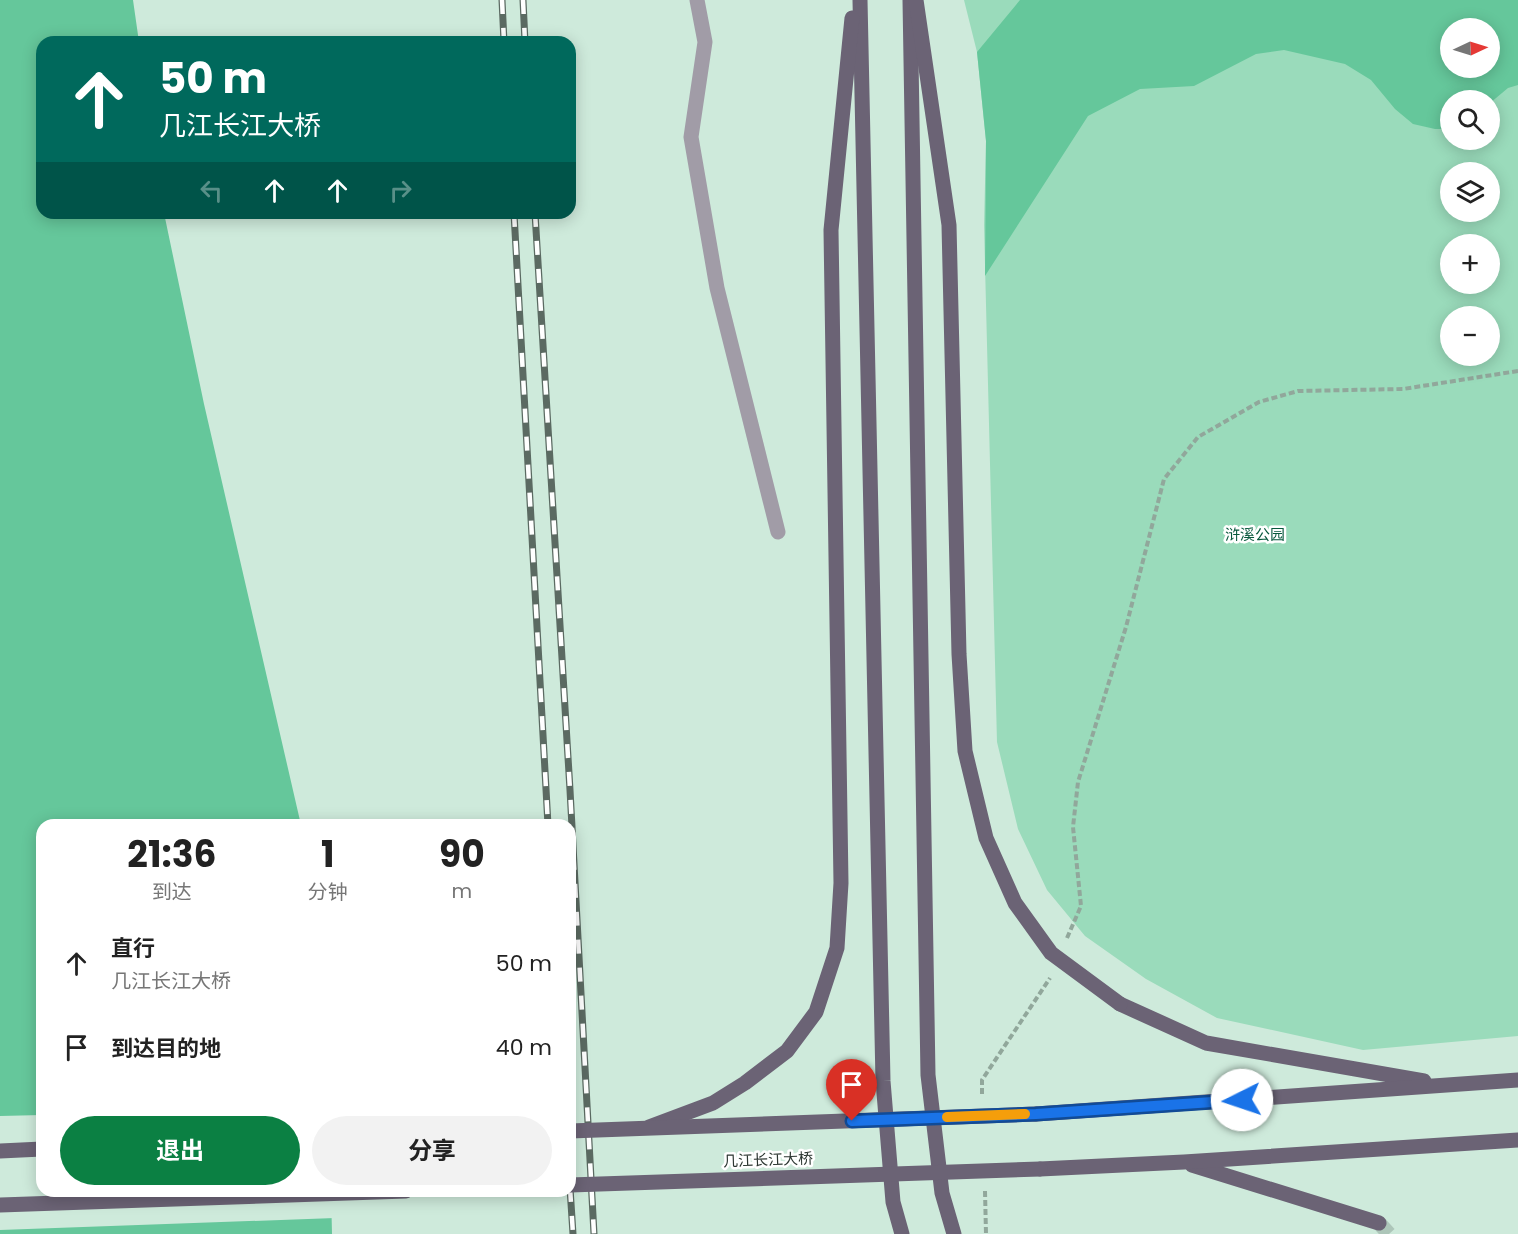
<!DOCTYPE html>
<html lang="zh">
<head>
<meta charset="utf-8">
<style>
	body { margin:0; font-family:Poppins,"Noto Sans SC",sans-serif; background:#f2f2f2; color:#222; height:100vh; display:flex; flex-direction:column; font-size:22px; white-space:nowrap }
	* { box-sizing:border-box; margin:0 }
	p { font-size:20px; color:#767676 }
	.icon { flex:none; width:33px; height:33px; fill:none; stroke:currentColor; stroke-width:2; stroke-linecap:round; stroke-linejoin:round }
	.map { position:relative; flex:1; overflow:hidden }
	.panel { position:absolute; left:36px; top:819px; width:540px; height:378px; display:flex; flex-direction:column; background:#fff; border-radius:18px; box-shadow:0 3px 15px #0003 }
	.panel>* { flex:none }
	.banner { position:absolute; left:36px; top:36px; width:540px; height:183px; border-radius:18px; box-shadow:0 3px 15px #0003; background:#00695c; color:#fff; overflow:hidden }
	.needle { width:39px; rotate:86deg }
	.fabs { position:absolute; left:1440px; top:18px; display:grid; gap:12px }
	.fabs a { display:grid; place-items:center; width:60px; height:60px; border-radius:50%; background:#fff; box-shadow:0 3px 15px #0003; font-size:30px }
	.pin { position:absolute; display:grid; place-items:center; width:51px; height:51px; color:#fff; margin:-62px -26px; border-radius:50% 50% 50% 0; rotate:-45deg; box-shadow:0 0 6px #0007 }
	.pin .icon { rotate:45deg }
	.me { position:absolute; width:66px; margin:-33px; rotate:266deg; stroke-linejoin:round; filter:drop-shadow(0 0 4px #0008) }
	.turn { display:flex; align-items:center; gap:21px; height:126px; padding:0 24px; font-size:27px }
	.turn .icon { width:78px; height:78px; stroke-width:2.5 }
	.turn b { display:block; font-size:42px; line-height:51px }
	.lanes { display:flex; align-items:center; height:57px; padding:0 24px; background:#0003; justify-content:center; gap:30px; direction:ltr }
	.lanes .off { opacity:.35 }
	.eta { display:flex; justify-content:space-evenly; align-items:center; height:102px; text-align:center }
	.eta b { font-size:36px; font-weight:700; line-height:42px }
	.action { display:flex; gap:12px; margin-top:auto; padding:12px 24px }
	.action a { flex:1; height:69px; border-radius:36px; background:#0b8043; color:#fff; font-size:24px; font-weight:700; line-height:69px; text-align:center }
	.action a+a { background:#f2f2f2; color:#222 }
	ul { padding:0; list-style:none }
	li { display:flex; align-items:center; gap:18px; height:84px; padding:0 24px }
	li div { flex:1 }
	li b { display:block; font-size:22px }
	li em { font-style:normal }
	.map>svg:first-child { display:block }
	.green { fill:#9adbbb; fill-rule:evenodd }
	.water { fill:#65c79b; fill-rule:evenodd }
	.pier { fill:#ceeadb }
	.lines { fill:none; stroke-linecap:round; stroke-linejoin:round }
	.primary-tunnel { stroke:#adc6b9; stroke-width:15; stroke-dasharray:15 8; stroke-linecap:butt }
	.path { stroke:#91a79b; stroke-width:4; stroke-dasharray:6 3; stroke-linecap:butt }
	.lane { stroke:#a19ca7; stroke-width:15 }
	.primary { stroke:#6b6375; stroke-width:15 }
	.rail-casing { stroke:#5b6a62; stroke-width:7 }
	.rail { stroke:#fff; stroke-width:4.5; stroke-dasharray:14; stroke-linecap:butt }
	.primary-bridge { stroke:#6b6375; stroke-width:15 }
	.route-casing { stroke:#114b97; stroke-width:15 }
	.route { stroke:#1a73e8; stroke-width:10 }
	.slow { stroke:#f59e0b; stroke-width:10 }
	.labels { text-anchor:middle; stroke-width:5; stroke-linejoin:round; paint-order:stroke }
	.park-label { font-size:15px; fill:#07583c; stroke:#fff }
	.street-label { font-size:15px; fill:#2b3530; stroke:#fff }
</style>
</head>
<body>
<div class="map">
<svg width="1518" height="1234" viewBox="0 0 1518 1234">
	<rect width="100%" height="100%" fill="#ceeadb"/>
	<path class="green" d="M964,0H1518V1036L1363,1050L1217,1018L1146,979L1085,936L1047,890L1018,829L997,742L984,225L986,141L977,52ZM1450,28H1490V68H1450ZM1450,100H1490V140H1450ZM1450,172H1490V212H1450ZM1450,244H1490V284H1450ZM1450,316H1490V356H1450Z"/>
	<g class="water">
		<polygon points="0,0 133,0 139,42 42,42 42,213 164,213 204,404 301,825 42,825 42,1191 331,1191 332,1234 0,1234"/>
		<path d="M1020,0H1518V85L1508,88L1490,103V100H1450V129H1435L1413,124L1395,109L1371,80L1345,64L1284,50L1256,54L1194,86L1140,89L1088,116L985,276L986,141L977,52ZM1450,28H1490V68H1450Z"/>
	</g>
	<polygon class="pier" points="42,1115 42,1191 334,1191 335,1218 0,1230 0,1116"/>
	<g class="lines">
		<polyline class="primary-tunnel" points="1379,1223 1389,1234"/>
		<g class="path">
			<polyline points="1067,938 1081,906 1073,827 1078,782 1126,627 1164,479 1198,437 1259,402 1298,391 1403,389 1518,371"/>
			<polyline points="982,1094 982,1080 1050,978"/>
			<polyline points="985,1191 986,1234"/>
		</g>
		<polyline class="lane" points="697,0 705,42 691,137 717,288 778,532"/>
		<g class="primary">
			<polyline points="860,0 883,1081 893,1202 902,1234"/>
			<polyline points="910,0 928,1075 942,1193 954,1234"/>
			<polyline points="1120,1004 1206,1043 1424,1081"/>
			<polyline points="1036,1114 1518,1080"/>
			<polyline points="649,1127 713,1103 745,1083 787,1051 816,1012 837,948 841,883 831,230 852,18"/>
			<polyline points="0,1151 42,1149"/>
			<polyline points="1192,1165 1379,1223"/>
			<polyline points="1040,1169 1184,1162 1518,1140"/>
			<polyline points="0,1205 406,1191"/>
		</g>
		<defs>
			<g id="rail">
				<polyline points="502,0 504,42"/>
				<polyline points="523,0 525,42"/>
				<polyline points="514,213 548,825"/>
				<polyline points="535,213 570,790 594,1234"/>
				<polyline points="570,1188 573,1234"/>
			</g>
		</defs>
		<use href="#rail" class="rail-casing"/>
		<use href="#rail" class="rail"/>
		<g class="primary-bridge">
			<polyline points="916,0 949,225 959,654 965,751 986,838 1015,903 1051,953 1120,1004"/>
			<polyline points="570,1131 1036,1114"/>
			<polyline points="570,1185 1040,1169"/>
		</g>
	</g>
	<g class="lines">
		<defs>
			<polyline id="route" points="852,1121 1036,1114 1242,1100"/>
		</defs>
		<use href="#route" class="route-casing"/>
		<use href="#route" class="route"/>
		<polyline class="slow" points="947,1117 1025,1114"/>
	</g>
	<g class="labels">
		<g class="park-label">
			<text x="1255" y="540">浒溪公园</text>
		</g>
		<g class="street-label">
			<text transform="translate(768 1160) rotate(-2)" y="5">几江长江大桥</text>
		</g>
	</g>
</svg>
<div class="fabs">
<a><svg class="needle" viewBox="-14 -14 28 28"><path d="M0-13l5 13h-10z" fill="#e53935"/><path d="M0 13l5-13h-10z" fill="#767676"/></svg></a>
<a><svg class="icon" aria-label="search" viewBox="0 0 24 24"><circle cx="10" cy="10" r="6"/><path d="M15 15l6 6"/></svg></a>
<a><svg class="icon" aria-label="layers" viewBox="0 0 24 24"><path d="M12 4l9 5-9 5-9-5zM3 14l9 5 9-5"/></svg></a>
<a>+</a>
<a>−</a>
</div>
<div class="pin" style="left:852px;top:1121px;background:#d93025"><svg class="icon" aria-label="arrive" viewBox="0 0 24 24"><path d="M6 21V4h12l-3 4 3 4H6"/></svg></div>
<svg class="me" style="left:1242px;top:1100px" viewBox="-20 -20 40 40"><circle r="19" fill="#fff"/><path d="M0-13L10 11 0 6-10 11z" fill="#1a73e8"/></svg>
<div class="banner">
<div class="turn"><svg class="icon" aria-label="ahead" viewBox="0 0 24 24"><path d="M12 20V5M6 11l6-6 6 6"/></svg><div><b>50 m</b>几江长江大桥</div></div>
<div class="lanes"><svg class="icon off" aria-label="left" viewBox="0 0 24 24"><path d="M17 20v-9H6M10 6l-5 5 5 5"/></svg><svg class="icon" aria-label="ahead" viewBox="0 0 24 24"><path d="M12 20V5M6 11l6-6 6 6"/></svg><svg class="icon" aria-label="ahead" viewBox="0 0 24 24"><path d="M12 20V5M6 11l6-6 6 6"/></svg><svg class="icon off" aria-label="right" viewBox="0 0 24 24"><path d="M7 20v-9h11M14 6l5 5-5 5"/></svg></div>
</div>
<section class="panel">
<div class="eta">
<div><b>21:36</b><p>到达</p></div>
<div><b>1</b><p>分钟</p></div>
<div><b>90</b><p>m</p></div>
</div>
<ul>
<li><svg class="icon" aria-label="ahead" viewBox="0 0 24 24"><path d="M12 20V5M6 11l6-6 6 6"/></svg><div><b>直行</b><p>几江长江大桥</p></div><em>50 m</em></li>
<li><svg class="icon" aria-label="arrive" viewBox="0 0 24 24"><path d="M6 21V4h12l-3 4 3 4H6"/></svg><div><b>到达目的地</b></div><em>40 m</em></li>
</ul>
<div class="action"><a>退出</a><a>分享</a></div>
</section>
</div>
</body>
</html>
